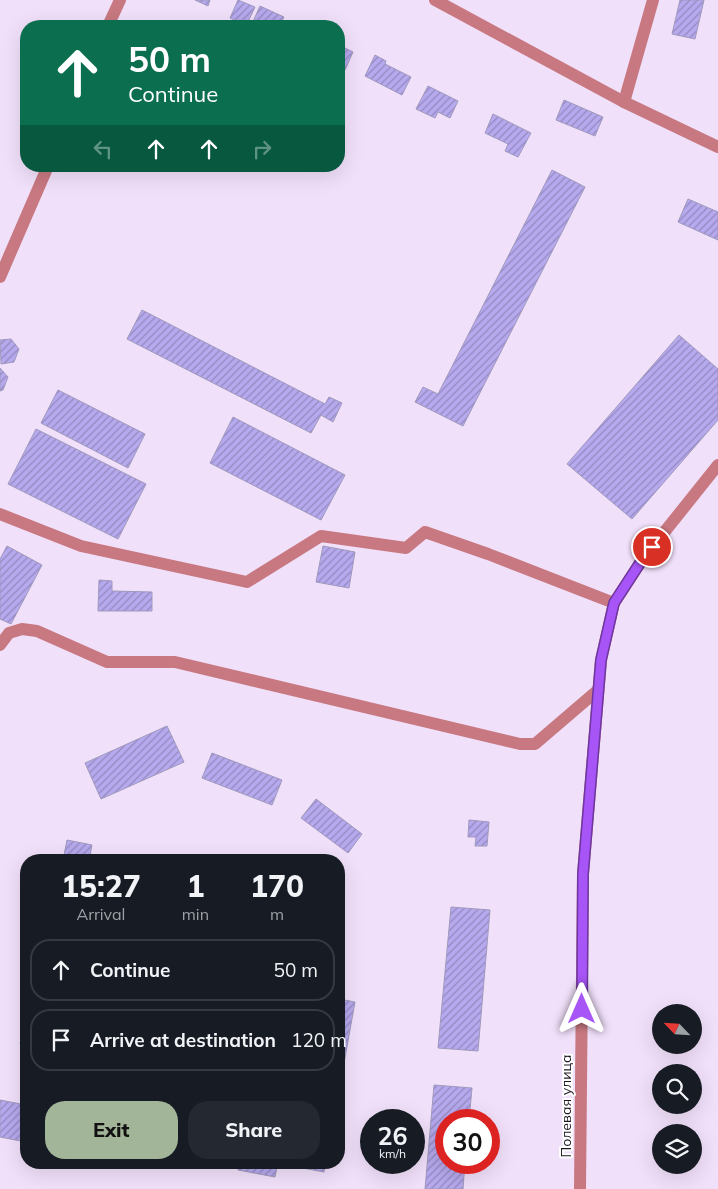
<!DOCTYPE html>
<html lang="en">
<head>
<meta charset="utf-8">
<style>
	body { margin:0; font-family:Mulish,sans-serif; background:#242831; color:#f1f3f6; height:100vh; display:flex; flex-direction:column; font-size:19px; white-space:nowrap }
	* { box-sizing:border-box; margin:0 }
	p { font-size:16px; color:#9ea1a6 }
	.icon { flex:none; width:28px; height:28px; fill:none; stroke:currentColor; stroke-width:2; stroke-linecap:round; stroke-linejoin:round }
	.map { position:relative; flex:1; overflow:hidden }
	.drawer { position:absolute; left:20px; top:854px; width:325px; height:315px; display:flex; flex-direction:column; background:#171b24; border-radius:20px; box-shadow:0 5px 20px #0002 }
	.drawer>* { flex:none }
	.guide { position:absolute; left:20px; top:20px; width:325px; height:152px; border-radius:20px; box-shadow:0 5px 20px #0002; background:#0b6e4f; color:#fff; overflow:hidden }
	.needle { width:32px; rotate:295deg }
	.controls { position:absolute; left:652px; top:1004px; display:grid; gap:10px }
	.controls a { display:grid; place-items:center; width:50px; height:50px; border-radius:50%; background:#171b24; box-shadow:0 5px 20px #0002; font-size:25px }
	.speed { position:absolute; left:360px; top:1109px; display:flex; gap:10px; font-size:25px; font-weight:700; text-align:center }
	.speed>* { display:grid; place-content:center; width:65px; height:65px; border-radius:50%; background:#171b24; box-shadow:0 5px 20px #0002; line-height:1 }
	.speed small { font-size:12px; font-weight:400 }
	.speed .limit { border:8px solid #d22; background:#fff; color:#111 }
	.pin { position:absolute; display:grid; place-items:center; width:42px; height:42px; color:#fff; margin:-21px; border:2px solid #fff; border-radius:50%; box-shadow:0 1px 5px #0007 }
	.me { position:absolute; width:55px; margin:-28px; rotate:0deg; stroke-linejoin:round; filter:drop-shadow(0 0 4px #0008) }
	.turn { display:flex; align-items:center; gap:18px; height:105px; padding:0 25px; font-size:22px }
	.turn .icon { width:65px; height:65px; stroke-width:2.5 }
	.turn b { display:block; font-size:35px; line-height:42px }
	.lanes { display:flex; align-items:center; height:48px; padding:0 25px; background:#0003; justify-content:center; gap:25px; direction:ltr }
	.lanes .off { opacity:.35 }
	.eta { display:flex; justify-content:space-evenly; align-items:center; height:85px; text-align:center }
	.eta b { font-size:30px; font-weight:800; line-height:35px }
	.action { display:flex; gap:10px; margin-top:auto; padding:10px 25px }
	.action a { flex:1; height:58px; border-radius:20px; background:#a3b598; color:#111; font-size:20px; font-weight:800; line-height:58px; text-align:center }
	.action a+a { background:#242831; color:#f1f3f6 }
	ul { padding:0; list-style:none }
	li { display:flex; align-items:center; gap:15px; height:62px; margin:0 10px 8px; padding:0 15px; border:2px solid #363941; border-radius:20px }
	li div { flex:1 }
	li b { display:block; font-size:19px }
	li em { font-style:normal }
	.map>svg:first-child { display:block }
	.building { fill:url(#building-hatch); stroke:#9f99bc }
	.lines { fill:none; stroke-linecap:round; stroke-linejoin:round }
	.minor { stroke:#c87881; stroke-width:12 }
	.route-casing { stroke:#6d37a1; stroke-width:12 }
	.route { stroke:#a855f7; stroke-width:9 }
	.labels { text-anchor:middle; stroke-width:4; stroke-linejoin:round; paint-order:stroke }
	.street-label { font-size:14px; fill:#1d1621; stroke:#fff }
</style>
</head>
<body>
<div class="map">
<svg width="718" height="1189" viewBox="0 0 718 1189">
	<defs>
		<pattern id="building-hatch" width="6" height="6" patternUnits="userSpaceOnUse" patternTransform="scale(1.25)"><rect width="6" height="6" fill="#b7a9ee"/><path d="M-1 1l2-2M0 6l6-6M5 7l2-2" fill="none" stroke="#9489c0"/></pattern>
	</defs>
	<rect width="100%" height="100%" fill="#f1e0fa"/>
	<g class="building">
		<polygon points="195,0 210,0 208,6"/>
		<polygon points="238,0 255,7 246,26 230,18"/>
		<polygon points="680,0 704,0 695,39 672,34"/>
		<polygon points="260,6 284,17 279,26 251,26"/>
		<polygon points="339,45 353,52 345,70 339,67"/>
		<polygon points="375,55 386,61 385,64 411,77 402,95 365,76"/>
		<polygon points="428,86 458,101 450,118 438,112 435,118 416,109"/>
		<polygon points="564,100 603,117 595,136 556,120"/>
		<polygon points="493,114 531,133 518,157 505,151 508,144 485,133"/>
		<polygon points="552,170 585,187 463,426 415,402 423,387 438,394"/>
		<polygon points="688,199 718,212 718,240 678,222"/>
		<polygon points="142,310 325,404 329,397 342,403 333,422 321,415 311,433 127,339"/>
		<polygon points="679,335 718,369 718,420 632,519 567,464"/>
		<polygon points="11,339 19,349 14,362 1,364 0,340"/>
		<polygon points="0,368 8,377 3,390 0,391"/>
		<polygon points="58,390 145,434 128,468 41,423"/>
		<polygon points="233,417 345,475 321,520 210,463"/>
		<polygon points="36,429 146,484 118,539 8,484"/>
		<polygon points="7,546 42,565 11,624 0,619 0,559"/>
		<polygon points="323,546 355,552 349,588 316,582"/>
		<polygon points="99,580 112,581 112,591 152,592 152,611 98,611"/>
		<polygon points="167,726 184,762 101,799 85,763"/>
		<polygon points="212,753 282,780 272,805 202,778"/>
		<polygon points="316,799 362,834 348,853 301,818"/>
		<polygon points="469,820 489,822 487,846 475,846 476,837 468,837"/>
		<polygon points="67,840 92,845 89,860 63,860"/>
		<polygon points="451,907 490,910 478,1051 438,1048"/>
		<polygon points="339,999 355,1002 339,1091"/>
		<polygon points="26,1019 26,1046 20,1044"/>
		<polygon points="434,1085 472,1088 469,1120 446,1120 446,1162 465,1162 463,1189 425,1189"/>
		<polygon points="0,1100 26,1105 26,1142 0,1137"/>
		<polygon points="239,1162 278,1162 275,1177 238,1170"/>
		<polygon points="293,1162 326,1162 324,1172 292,1166"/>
	</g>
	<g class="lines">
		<g class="minor">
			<polyline points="435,0 624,102 718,147"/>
			<polyline points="108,26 120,0"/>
			<polyline points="624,102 653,0"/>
			<polyline points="0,277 48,166"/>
			<polyline points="0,514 81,546 247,582 321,536 406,548 425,532 488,554 614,603"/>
			<polyline points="0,645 9,633 22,629 37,631 107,662 175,662 520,744 535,744 598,690"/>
			<polyline points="580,1189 583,874 601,660 614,603 642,560 718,465"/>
		</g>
	</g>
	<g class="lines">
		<defs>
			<polyline id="route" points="582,1009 583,874 601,660 614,603 642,560 652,547"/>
		</defs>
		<use href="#route" class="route-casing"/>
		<use href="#route" class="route"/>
	</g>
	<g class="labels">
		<g class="street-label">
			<text transform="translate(566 1106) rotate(-90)" y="5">Полевая улица</text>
		</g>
	</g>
</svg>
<div class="controls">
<a><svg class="needle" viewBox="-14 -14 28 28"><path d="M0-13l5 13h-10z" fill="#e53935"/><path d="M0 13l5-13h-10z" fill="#9ea1a6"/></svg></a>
<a><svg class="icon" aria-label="search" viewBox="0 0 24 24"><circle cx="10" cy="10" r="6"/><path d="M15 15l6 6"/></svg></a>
<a><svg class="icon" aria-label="layers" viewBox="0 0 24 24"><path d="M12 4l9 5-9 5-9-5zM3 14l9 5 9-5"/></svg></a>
</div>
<div class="speed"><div>26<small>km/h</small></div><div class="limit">30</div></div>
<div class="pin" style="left:652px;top:547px;background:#d93025"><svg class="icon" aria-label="arrive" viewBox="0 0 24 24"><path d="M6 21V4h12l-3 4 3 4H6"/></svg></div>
<svg class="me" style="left:582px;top:1009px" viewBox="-20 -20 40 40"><path d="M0-17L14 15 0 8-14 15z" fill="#a855f7" stroke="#fff" stroke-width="4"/></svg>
<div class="guide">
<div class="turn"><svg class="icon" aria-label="ahead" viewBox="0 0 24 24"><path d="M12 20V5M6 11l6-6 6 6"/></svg><div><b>50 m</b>Continue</div></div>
<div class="lanes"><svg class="icon off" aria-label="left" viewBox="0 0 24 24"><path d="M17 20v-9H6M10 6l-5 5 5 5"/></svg><svg class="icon" aria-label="ahead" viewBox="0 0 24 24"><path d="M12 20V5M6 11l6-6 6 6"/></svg><svg class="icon" aria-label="ahead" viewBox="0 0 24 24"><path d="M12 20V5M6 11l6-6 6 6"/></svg><svg class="icon off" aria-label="right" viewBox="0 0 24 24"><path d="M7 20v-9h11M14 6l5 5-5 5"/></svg></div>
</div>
<section class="drawer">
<div class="eta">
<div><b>15:27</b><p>Arrival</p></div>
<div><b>1</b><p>min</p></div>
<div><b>170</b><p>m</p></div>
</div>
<ul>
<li><svg class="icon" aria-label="ahead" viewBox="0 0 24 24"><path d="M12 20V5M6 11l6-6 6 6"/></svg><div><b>Continue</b></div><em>50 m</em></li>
<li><svg class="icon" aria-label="arrive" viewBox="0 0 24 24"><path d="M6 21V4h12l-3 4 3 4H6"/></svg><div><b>Arrive at destination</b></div><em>120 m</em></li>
</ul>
<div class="action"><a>Exit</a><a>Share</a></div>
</section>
</div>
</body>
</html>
